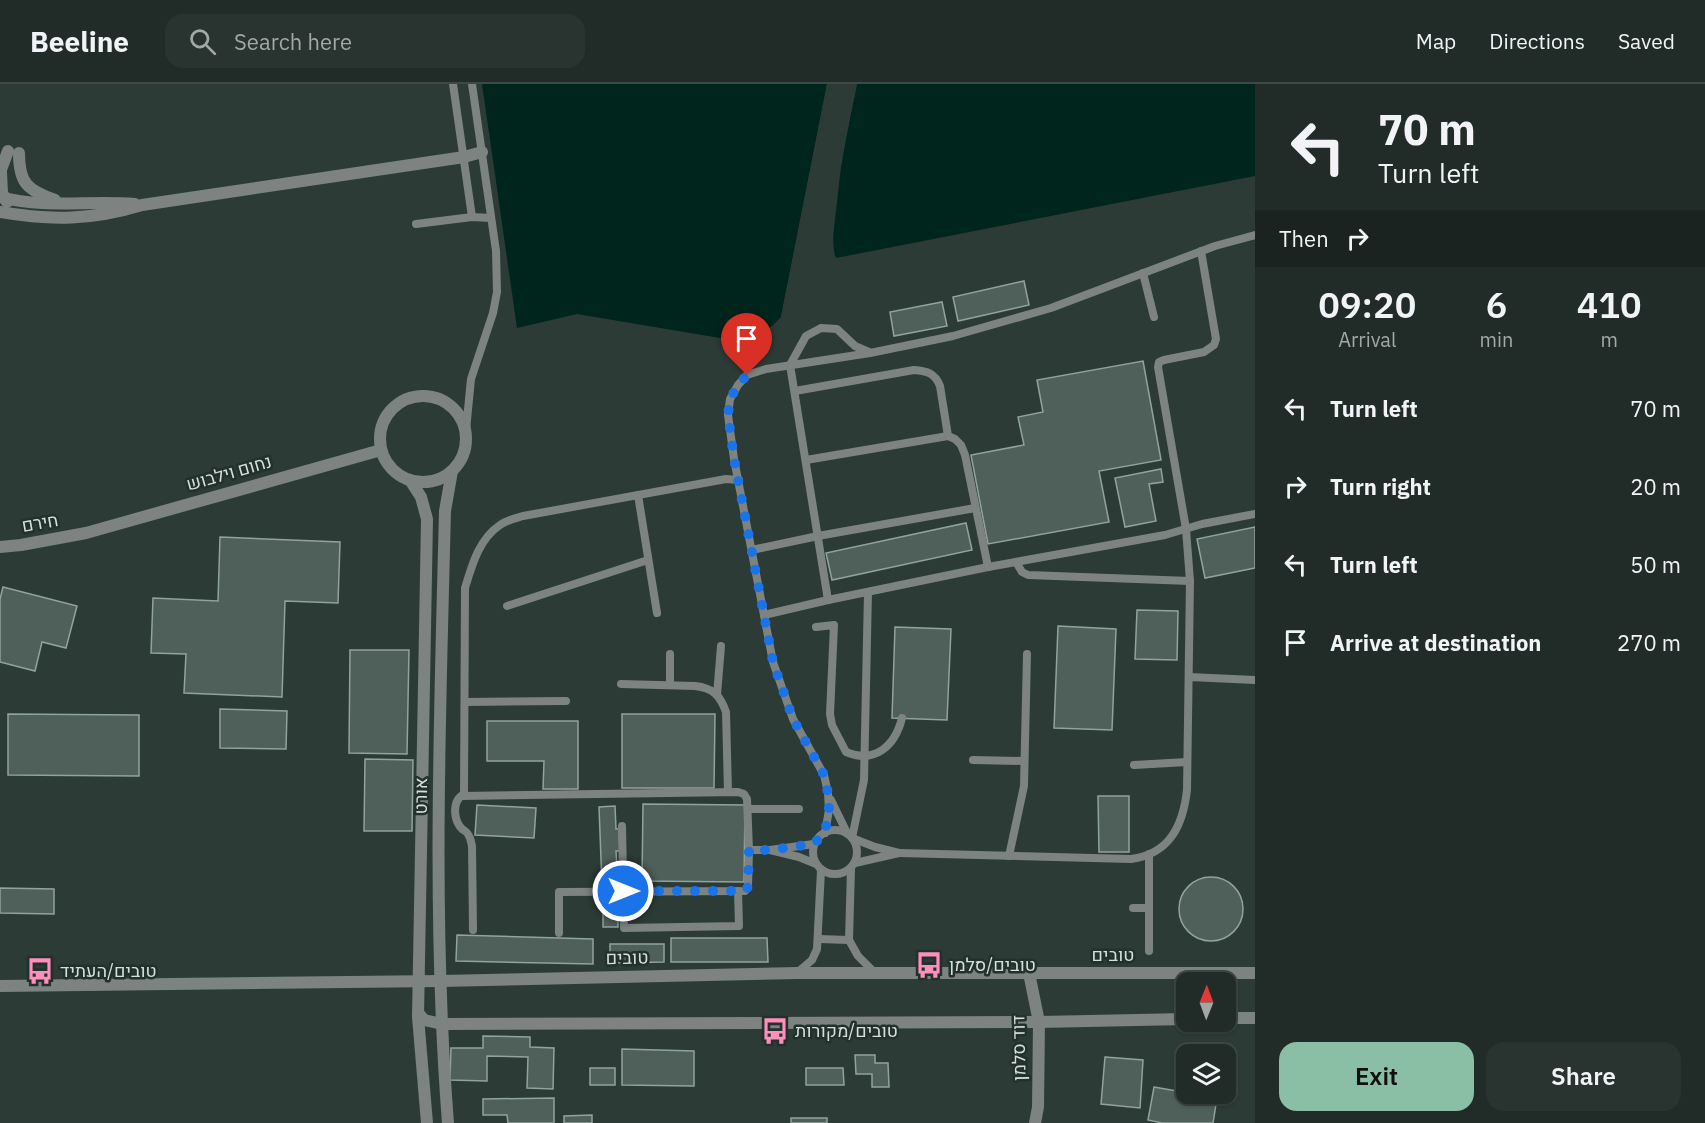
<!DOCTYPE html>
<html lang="en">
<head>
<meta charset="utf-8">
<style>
	body { margin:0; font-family:"IBM Plex Sans",Heebo,sans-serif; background:#293430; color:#f1f3f6; height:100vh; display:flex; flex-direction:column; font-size:22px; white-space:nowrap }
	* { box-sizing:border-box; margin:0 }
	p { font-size:20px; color:#a2a7a8 }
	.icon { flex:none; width:33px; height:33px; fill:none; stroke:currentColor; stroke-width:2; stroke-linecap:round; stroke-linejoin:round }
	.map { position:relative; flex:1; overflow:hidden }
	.drawer { display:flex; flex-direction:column; background:#212c28; width:450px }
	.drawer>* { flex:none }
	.guide { background:#212c28; color:#f1f3f6; overflow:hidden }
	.needle { width:39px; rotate:1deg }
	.tools { position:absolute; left:1176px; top:888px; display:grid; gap:12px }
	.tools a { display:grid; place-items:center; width:60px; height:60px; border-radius:12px; background:#212c28; box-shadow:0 2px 4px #0004,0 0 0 2px #3e4845; font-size:30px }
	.pin { position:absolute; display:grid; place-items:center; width:51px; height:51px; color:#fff; margin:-62px -26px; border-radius:50% 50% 50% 0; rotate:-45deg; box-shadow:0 0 6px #0007 }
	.pin .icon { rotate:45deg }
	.me { position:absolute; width:66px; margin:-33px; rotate:90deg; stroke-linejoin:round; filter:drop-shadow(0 0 4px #0008) }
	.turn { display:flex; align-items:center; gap:21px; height:126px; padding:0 24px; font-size:27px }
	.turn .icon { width:78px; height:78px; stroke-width:2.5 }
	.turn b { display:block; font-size:42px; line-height:51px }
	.then { display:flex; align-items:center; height:57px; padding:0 24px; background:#0003; gap:12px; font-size:22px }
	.eta { display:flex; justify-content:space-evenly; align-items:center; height:102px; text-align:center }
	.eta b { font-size:36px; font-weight:600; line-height:42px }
	.button { display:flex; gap:12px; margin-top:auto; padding:12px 24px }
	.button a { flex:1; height:69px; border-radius:18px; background:#8abfa5; color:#111; font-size:24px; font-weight:600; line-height:69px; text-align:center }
	.button a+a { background:#293430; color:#f1f3f6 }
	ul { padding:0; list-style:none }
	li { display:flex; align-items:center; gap:18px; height:78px; padding:0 24px }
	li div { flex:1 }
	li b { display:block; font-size:22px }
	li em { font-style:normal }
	header { display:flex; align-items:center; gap:36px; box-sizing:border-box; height:84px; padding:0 30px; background:#212c28; border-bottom:2px solid #3e4845 }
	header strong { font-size:28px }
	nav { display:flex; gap:33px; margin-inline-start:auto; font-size:21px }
	.search { width:420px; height:54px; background:#293430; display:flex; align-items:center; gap:15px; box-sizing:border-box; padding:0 21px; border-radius:18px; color:#a2a7a8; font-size:22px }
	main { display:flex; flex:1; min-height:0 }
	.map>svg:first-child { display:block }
	.water { fill:#00251d }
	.pier { fill:#2c3b36 }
	.building { fill:#4f5f5a; stroke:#91a39d; stroke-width:1.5 }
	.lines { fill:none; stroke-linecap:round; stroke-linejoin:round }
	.lane { stroke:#7c8381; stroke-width:8 }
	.street { stroke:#7c8381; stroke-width:12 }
	.route { stroke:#1a73e8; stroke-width:10; stroke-dasharray:0 18 }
	.labels { text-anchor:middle; stroke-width:5; stroke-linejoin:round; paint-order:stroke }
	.street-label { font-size:18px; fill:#d5dedb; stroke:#22312c }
	.poi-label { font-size:18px; fill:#d5dedb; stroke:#22312c; text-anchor:start }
</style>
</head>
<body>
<header>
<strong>Beeline</strong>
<div class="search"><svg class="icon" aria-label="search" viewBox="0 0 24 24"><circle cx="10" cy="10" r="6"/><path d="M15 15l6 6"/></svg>Search here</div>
<nav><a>Map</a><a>Directions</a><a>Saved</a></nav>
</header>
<main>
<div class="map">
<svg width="1255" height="1039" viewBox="0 0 1255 1039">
	<rect width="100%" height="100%" fill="#2c3b36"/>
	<g class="water">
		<path d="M482,0H827L781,233C765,251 754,252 732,256L577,230L517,244Z"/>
		<path d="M857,0H1255V92L836,174C825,151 851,30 857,0Z"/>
	</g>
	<g class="pier">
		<polygon points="827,0 830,0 785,225 781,233"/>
		<polygon points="854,0 857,0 842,73 833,153 833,168 836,174 833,176 830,168 830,153 839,73"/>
	</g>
	<g class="building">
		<polygon points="1024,197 1029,221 958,237 953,213"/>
		<polygon points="942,218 947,242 894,252 890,228"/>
		<polygon points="1143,277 1161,376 1099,387 1109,438 988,460 971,371 1024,361 1018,333 1043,328 1037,296"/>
		<polygon points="1161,385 1163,398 1149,400 1156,437 1125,443 1115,394"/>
		<polygon points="966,439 972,466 832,496 826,469"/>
		<polygon points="1255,443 1255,484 1205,494 1197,455"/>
		<polygon points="220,453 340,458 338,519 285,517 282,613 184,609 186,570 151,569 153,514 218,517"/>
		<polygon points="3,503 77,522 66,564 42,558 35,587 0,578 0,515"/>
		<polygon points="1137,526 1178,527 1177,576 1135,575"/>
		<polygon points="1058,542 1116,545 1112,646 1054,644"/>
		<polygon points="895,543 951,545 947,636 892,634"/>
		<polygon points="350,566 409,566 407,670 349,669"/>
		<polygon points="220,625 287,627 286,665 220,664"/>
		<polygon points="8,630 139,631 139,692 8,691"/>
		<polygon points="622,630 715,630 714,704 622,704"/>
		<polygon points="487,637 578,637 578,705 543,705 544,677 487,677"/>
		<polygon points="365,675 413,676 412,747 364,747"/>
		<polygon points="1098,712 1129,712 1129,768 1099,768"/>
		<polygon points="643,720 745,721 744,798 642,797"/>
		<polygon points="477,721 536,724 534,754 475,751"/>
		<polygon points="615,722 616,745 619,745 620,767 616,767 618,801 602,801 599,723"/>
		<circle cx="1211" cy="825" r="32"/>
		<polygon points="0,804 54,805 54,830 0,829"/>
		<polygon points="618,809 618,843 603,843 603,810"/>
		<polygon points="457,851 593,855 593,880 456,877"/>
		<polygon points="671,854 767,854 768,878 671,878"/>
		<polygon points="610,860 664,860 664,878 610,879"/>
		<polygon points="483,952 530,953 530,963 554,964 553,1005 527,1004 528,973 487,972 487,997 450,996 451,964 483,964"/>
		<polygon points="622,965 694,967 694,1002 622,1001"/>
		<polygon points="855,971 875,971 875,979 888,979 889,1003 872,1003 872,990 856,990"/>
		<polygon points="1105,973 1143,976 1140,1024 1101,1020"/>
		<rect x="590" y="984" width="25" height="17"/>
		<polygon points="806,984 843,984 844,1001 806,1001"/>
		<polygon points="1154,1003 1217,1014 1213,1039 1162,1039 1148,1036"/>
		<polygon points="554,1014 554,1039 508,1039 507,1031 483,1031 483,1015"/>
		<polygon points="592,1031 592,1039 564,1039 564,1032"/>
		<rect x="791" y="1034" width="36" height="5"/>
	</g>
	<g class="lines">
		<g class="lane">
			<polyline points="453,0 472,133"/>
			<polyline points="416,140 472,133 491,134"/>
			<polyline points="1143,189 1154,233"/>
			<path d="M795,307L914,286C927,287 935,289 940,302L948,352"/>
			<polyline points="466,346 471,295 493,229 497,208 496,167 472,0"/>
			<polyline points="806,376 948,352 955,355 961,361 965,371 988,483"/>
			<polyline points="638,411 657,529"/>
			<polyline points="752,466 818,452 975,424"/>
			<polyline points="1016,478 1022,488 1028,491 1190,497"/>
			<polyline points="828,516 790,281 806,252 821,244 837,245 855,262 869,268"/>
			<polyline points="507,522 648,476"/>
			<polyline points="764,531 828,516 988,483 1165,451 1202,440 1255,430"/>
			<path d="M816,543L834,541L830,630L832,641L846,668C875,680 895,662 902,634"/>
			<polyline points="1189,593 1255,596"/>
			<path d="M621,600L695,602C713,604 720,611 726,628L728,708"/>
			<polyline points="670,600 670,570"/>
			<polyline points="717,611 721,562"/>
			<polyline points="465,618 566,617"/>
			<polyline points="973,676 1024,677"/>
			<polyline points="1134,681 1187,678"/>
			<path d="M464,712L465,504C472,481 479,455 500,441C507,436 516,434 523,432L726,395L739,396"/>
			<polyline points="831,716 847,749"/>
			<polyline points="749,725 799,725"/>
			<polyline points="622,742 624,844 739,842 738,807"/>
			<circle cx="835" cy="768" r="22"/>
			<polyline points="825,749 829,726 828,709 824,691 793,635 773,578 734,375 728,331 730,315 738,301 747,291 766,285 870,269 953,252 1051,224 1215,162 1255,151"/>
			<polyline points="814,760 770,766 799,773 816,780"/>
			<path d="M899,769L1131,775C1170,770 1183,741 1187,706L1190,497L1186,445L1158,283L1159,278L1164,276L1204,268L1214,261L1216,255L1201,167"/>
			<polyline points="1009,772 1024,702 1027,570"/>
			<polyline points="855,779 899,769 875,763 852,754 864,696 868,508"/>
			<polyline points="851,784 849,856 858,872 875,889"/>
			<polyline points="1133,824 1149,824"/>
			<path d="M473,846L472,762C471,759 471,755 469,752C467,747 466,748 462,745C454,737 452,720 461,712L738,708L744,710L747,715L749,766H770"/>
			<polyline points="559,849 559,808 745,807 748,803 749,766"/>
			<polyline points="819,855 849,856"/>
			<polyline points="1149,867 1149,770"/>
			<polyline points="798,888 812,876 817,865 821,786"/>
		</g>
		<g class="street">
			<path d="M19,69C19,99 27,106 55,116"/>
			<polyline points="0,88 8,67"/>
			<polyline points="1,88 2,109 7,118"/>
			<path d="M0,113C47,125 88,116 135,120"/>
			<path d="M0,128C51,137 93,136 142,121L464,73L482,68"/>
			<circle cx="423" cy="355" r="43"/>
			<polyline points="410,396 421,413 427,435 418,933 427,1039"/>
			<polyline points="0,463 21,461 86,449 381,366"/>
			<polyline points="1029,889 1039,938 1038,1023 1035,1039"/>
			<polyline points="0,902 441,897 797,889 1255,889"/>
			<polyline points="418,929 424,936 442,940 1039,938 1186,935"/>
			<polyline points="1226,934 1255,934"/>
			<path d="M448,1039C432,835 440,631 445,427L452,387"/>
		</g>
	</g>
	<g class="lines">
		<polyline class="route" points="623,807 745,807 748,803 749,766 770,766 814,760 825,748 829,726 828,709 824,691 793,635 773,578 734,375 728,331 730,315 738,301 747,291"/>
	</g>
	<defs>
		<symbol id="bus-bare" viewBox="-9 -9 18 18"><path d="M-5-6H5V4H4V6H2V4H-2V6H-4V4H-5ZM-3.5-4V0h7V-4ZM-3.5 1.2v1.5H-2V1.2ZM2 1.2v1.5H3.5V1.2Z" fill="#fe8ebc" stroke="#22312c" stroke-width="2.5" paint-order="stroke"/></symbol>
	</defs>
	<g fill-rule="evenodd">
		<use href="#bus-bare" x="910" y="862" width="38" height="38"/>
		<use href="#bus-bare" x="21" y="868" width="38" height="38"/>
		<use href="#bus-bare" x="756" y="928" width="38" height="38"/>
	</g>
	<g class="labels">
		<g class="street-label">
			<text transform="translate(229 389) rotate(-16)" y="6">נחום וילבוש</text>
			<text transform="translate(40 439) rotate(-10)" y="6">חירם</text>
			<text transform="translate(421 712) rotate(-89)" y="6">אורט</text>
			<text x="1113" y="877">טובים</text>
			<text transform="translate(627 874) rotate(-1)" y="6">טובים</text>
			<text transform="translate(1019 964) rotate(-91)" y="6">דוד סלמן</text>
		</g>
		<g class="poi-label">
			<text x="949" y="887">טובים/סלמן</text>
			<text x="60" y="893">טובים/העתיד</text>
			<text x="795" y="953">טובים/מקורות</text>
		</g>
	</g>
</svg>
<div class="tools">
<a><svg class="needle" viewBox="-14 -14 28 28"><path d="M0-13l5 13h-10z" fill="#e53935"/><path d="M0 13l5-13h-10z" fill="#a2a7a8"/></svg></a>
<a><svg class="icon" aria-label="layers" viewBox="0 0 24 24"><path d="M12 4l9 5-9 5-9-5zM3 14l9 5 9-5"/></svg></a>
</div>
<div class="pin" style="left:747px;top:291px;background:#d93025"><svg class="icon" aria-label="arrive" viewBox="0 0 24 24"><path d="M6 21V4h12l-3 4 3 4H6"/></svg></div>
<svg class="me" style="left:623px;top:807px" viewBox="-20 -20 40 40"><circle r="17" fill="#1a73e8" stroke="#fff" stroke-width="3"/><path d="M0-11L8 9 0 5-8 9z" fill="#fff"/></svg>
</div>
<section class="drawer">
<div class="guide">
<div class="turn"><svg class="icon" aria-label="left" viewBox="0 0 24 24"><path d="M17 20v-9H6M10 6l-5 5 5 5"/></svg><div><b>70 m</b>Turn left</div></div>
<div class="then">Then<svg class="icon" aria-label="right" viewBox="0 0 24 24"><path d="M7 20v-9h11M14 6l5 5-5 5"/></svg></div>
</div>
<div class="eta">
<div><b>09:20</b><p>Arrival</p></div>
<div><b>6</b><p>min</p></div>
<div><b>410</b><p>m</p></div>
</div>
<ul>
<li><svg class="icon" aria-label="left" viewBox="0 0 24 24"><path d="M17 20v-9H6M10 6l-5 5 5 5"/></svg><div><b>Turn left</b></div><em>70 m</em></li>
<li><svg class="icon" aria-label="right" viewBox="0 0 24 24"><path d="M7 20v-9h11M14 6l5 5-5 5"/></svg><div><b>Turn right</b></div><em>20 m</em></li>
<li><svg class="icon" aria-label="left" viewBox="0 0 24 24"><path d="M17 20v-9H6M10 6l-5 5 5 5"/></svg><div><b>Turn left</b></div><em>50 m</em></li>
<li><svg class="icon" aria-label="arrive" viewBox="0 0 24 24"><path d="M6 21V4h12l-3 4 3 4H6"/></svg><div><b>Arrive at destination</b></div><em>270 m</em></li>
</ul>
<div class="button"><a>Exit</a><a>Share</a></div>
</section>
</main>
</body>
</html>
